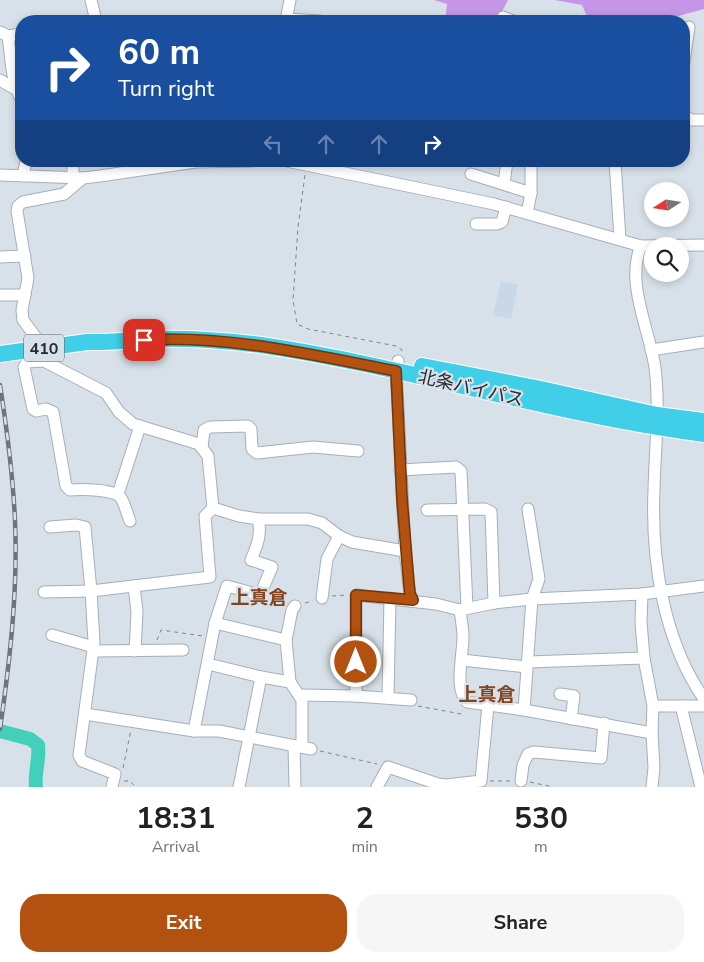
<!DOCTYPE html>
<html lang="en">
<head>
<meta charset="utf-8">
<style>
	body { margin:0; font-family:"Nunito Sans","Noto Sans JP",sans-serif; background:#f6f6f6; color:#222; height:100vh; display:flex; flex-direction:column; font-size:19px; white-space:nowrap }
	* { box-sizing:border-box; margin:0 }
	p { font-size:16px; color:#767676 }
	.icon { flex:none; width:28px; height:28px; fill:none; stroke:currentColor; stroke-width:2; stroke-linecap:round; stroke-linejoin:round }
	.map { position:relative; height:787px; overflow:hidden }
	.side { display:flex; flex-direction:column; background:#fff; flex:1 }
	.side>* { flex:none }
	.banner { position:absolute; left:15px; top:15px; width:675px; height:152px; border-radius:20px; box-shadow:0 2px 8px #0003; background:#1a4fa0; color:#fff; overflow:hidden }
	.needle { width:32px; rotate:258deg }
	.fabs { position:absolute; left:644px; top:182px; display:grid; gap:10px }
	.fabs a { display:grid; place-items:center; width:45px; height:45px; border-radius:50%; background:#fff; box-shadow:0 2px 8px #0003; font-size:25px }
	.pin { position:absolute; display:grid; place-items:center; width:42px; height:42px; color:#fff; margin:-21px; border-radius:10px; box-shadow:0 2px 8px #0006 }
	.me { position:absolute; width:55px; margin:-28px; rotate:0deg; stroke-linejoin:round; filter:drop-shadow(0 0 4px #0008) }
	.turn { display:flex; align-items:center; gap:18px; height:105px; padding:0 20px; font-size:22px }
	.turn .icon { width:65px; height:65px; stroke-width:2.5 }
	.turn b { display:block; font-size:35px; line-height:42px }
	.lanes { display:flex; align-items:center; height:48px; padding:0 20px; background:#0003; justify-content:center; gap:25px; direction:ltr }
	.lanes .off { opacity:.35 }
	.eta { display:flex; justify-content:space-evenly; align-items:center; height:85px; text-align:center }
	.eta b { font-size:30px; font-weight:700; line-height:35px }
	.primary-button { display:flex; gap:10px; margin-top:auto; padding:10px 20px }
	.primary-button a { flex:1; height:58px; border-radius:20px; background:#b25110; color:#fff; font-size:20px; font-weight:700; line-height:58px; text-align:center }
	.primary-button a+a { background:#f6f6f6; color:#222 }
	.map>svg:first-child { display:block }
	.built { fill:#c9d8e6 }
	.forest { fill:#c596e7 }
	.lines { fill:none; stroke-linecap:round; stroke-linejoin:round }
	.river { stroke:#42d0bb; stroke-width:14 }
	.minor-casing { stroke:#a6afb6; stroke-width:13 }
	.highway-casing { stroke:#fff; stroke-width:18 }
	.path { stroke:#7d8489; stroke-width:1; stroke-dasharray:4 4; stroke-linecap:butt }
	.minor { stroke:#fff; stroke-width:11 }
	.highway { stroke:#41cee9; stroke-width:16 }
	.rail-casing { stroke:#6e7479; stroke-width:4.5 }
	.rail { stroke:#d8e1e9; stroke-width:2.5; stroke-dasharray:8; stroke-linecap:butt }
	.highway-bridge-casing { stroke:#fff; stroke-width:18; stroke-linecap:butt }
	.highway-bridge { stroke:#41cee9; stroke-width:16 }
	.route-casing { stroke:#74350a; stroke-width:12 }
	.route { stroke:#b25110; stroke-width:9 }
	.labels { text-anchor:middle; stroke-width:4.5; stroke-linejoin:round; paint-order:stroke }
	.shield { fill:#d8e1e9; stroke:#5b6165; stroke-width:1 }
	.shield-label { font-size:16px; font-weight:bold; fill:#262a2d }
	.street-label { font-size:18px; fill:#262a2d; stroke:#d8e1e9 }
	.neighbourhood-label { font-size:19px; font-weight:bold; fill:#83431f; stroke:#d8e1e9 }
</style>
</head>
<body>
<div class="map">
<svg width="704" height="787" viewBox="0 0 704 787">
	<rect width="100%" height="100%" fill="#d8e1e9"/>
	<polygon class="built" points="501,281 518,284 511,319 493,315"/>
	<g class="forest">
		<polygon points="434,0 508,0 497,21 445,21 447,4"/>
		<polygon points="555,0 704,0 704,9 660,21 589,21 582,5"/>
	</g>
	<g class="lines">
		<path class="river" d="M0,731L30,739L38,745C40,759 34,773 36,787"/>
		<defs>
			<g id="minor">
				<polyline points="91,0 96,21"/>
				<polyline points="503,17 513,21"/>
				<polyline points="287,19 320,21"/>
				<polyline points="286,21 290,0"/>
				<polyline points="0,32 8,36 21,34"/>
				<path d="M8,36C11,57 11,80 21,99"/>
				<polyline points="684,62 689,27"/>
				<polyline points="0,80 17,90"/>
				<polyline points="684,116 692,120 704,120"/>
				<polyline points="287,161 494,204 641,246 704,245"/>
				<polyline points="615,161 620,239"/>
				<polyline points="471,174 531,193"/>
				<polyline points="0,175 83,178 100,176 195,162 252,161"/>
				<polyline points="23,176 26,161"/>
				<polyline points="73,177 73,161"/>
				<polyline points="504,184 507,161"/>
				<polyline points="527,213 531,193 531,161"/>
				<polyline points="476,224 497,224 502,222 506,207"/>
				<path d="M641,246C625,282 650,331 655,368C660,407 655,449 654,489C651,559 663,640 704,699"/>
				<polyline points="0,257 25,256"/>
				<polyline points="0,295 25,295"/>
				<polyline points="651,350 704,342"/>
				<polyline points="42,354 40,343 23,320 22,310 28,278 17,211 18,206 23,202 64,194 83,178"/>
				<polyline points="398,361 396,371 397,388 405,551 410,594 413,601"/>
				<polyline points="202,448 204,430 210,427 248,426 251,429 252,449 257,453 313,447 358,451"/>
				<polyline points="400,470 456,467 461,471 467,608"/>
				<polyline points="118,494 140,426"/>
				<polyline points="213,508 239,516 258,519 308,519 322,523 339,536 352,542 405,551"/>
				<polyline points="427,510 485,509 491,512 494,603"/>
				<path d="M130,521C127,514 125,504 121,498C115,489 81,489 70,490L66,486L53,412L46,409L36,411L33,409L24,367L27,362L44,361L106,393L119,412L133,424L199,444L208,456L213,508"/>
				<polyline points="50,527 76,525 85,527 91,591 94,642 79,755 82,761 115,774 112,787"/>
				<polyline points="134,586 137,612 135,651"/>
				<polyline points="44,592 91,591 210,577 205,516 213,508"/>
				<polyline points="642,594 641,622 644,658 653,706 652,733 654,768 652,787"/>
				<polyline points="322,598 327,559 339,536"/>
				<path d="M460,610C461,619 463,628 463,637C463,655 454,689 467,702L524,710L652,733"/>
				<polyline points="215,623 286,640"/>
				<polyline points="52,635 94,647"/>
				<polyline points="94,651 183,650"/>
				<polyline points="462,660 527,667"/>
				<polyline points="528,662 644,658"/>
				<polyline points="208,664 261,677 290,682 302,700 302,747"/>
				<polyline points="290,682 286,640 292,610 295,606"/>
				<polyline points="560,694 574,696 571,719"/>
				<polyline points="300,695 356,696 411,700"/>
				<polyline points="356,696 356,595 436,604 460,610 494,603 532,599 642,594 704,586"/>
				<polyline points="388,698 390,598"/>
				<polyline points="653,706 704,706"/>
				<polyline points="681,706 701,787"/>
				<polyline points="524,710 532,599 539,579 528,509"/>
				<polyline points="85,714 194,731 219,731 311,749"/>
				<path d="M194,731L215,623L227,586L260,595L272,567L251,560C257,546 262,534 258,519"/>
				<polyline points="294,746 295,787"/>
				<polyline points="521,781 523,765 528,754 534,752 601,758 604,723"/>
				<polyline points="239,787 261,677"/>
				<polyline points="377,787 388,767 438,784 446,785 481,781 488,705"/>
			</g>
			<g id="highway">
				<path d="M87,342C111,343 135,339 159,339C193,338 228,341 261,345C410,367 555,415 704,434"/>
				<polyline points="422,366 541,389 657,415 704,421"/>
			</g>
		</defs>
		<use href="#minor" class="minor-casing"/>
		<use href="#highway" class="highway-casing"/>
		<g class="path">
			<polyline points="305,175 298,227 293,300 297,324 308,329 396,346 402,350 401,353"/>
			<polyline points="332,596 347,595"/>
			<polyline points="305,603 313,601"/>
			<polyline points="157,640 161,630 203,636"/>
			<polyline points="418,706 461,714 463,710"/>
			<polyline points="320,751 377,764"/>
			<polyline points="123,768 131,730"/>
			<polyline points="124,781 130,781 136,787"/>
			<polyline points="490,781 511,781"/>
			<polyline points="530,782 553,787"/>
		</g>
		<use href="#minor" class="minor"/>
		<use href="#highway" class="highway"/>
		<defs>
			<path id="rail" d="M0,385C7,430 13,475 15,521C18,590 10,660 0,729"/>
		</defs>
		<use href="#rail" class="rail-casing"/>
		<use href="#rail" class="rail"/>
		<defs>
			<polyline id="highway-bridge" points="0,354 87,342"/>
		</defs>
		<use href="#highway-bridge" class="highway-bridge-casing"/>
		<use href="#highway-bridge" class="highway-bridge"/>
	</g>
	<g class="lines">
		<defs>
			<path id="route" d="M144,340C230,335 313,355 396,371L402,499L409,585L410,594L413,600L356,595V662"/>
		</defs>
		<use href="#route" class="route-casing"/>
		<use href="#route" class="route"/>
	</g>
	<g class="labels">
		<rect class="shield" x="24" y="334.5" width="40" height="27" rx="4"/>
		<g class="shield-label">
			<text x="44" y="354">410</text>
		</g>
		<g class="street-label">
			<text transform="translate(471 388) rotate(13)" y="6">北条バイパス</text>
		</g>
		<g class="neighbourhood-label">
			<text x="259" y="604">上真倉</text>
			<text x="487" y="701">上真倉</text>
		</g>
	</g>
</svg>
<div class="fabs">
<a><svg class="needle" viewBox="-14 -14 28 28"><path d="M0-13l5 13h-10z" fill="#e53935"/><path d="M0 13l5-13h-10z" fill="#767676"/></svg></a>
<a><svg class="icon" aria-label="search" viewBox="0 0 24 24"><circle cx="10" cy="10" r="6"/><path d="M15 15l6 6"/></svg></a>
</div>
<div class="pin" style="left:144px;top:340px;background:#d93025"><svg class="icon" aria-label="arrive" viewBox="0 0 24 24"><path d="M6 21V4h12l-3 4 3 4H6"/></svg></div>
<svg class="me" style="left:356px;top:662px" viewBox="-20 -20 40 40"><circle r="17" fill="#b25110" stroke="#fff" stroke-width="3"/><path d="M0-11L8 9 0 5-8 9z" fill="#fff"/></svg>
<div class="banner">
<div class="turn"><svg class="icon" aria-label="right" viewBox="0 0 24 24"><path d="M7 20v-9h11M14 6l5 5-5 5"/></svg><div><b>60 m</b>Turn right</div></div>
<div class="lanes"><svg class="icon off" aria-label="left" viewBox="0 0 24 24"><path d="M17 20v-9H6M10 6l-5 5 5 5"/></svg><svg class="icon off" aria-label="ahead" viewBox="0 0 24 24"><path d="M12 20V5M6 11l6-6 6 6"/></svg><svg class="icon off" aria-label="ahead" viewBox="0 0 24 24"><path d="M12 20V5M6 11l6-6 6 6"/></svg><svg class="icon" aria-label="right" viewBox="0 0 24 24"><path d="M7 20v-9h11M14 6l5 5-5 5"/></svg></div>
</div>
</div>
<section class="side">
<div class="eta">
<div><b>18:31</b><p>Arrival</p></div>
<div><b>2</b><p>min</p></div>
<div><b>530</b><p>m</p></div>
</div>
<div class="primary-button"><a>Exit</a><a>Share</a></div>
</section>
</body>
</html>
